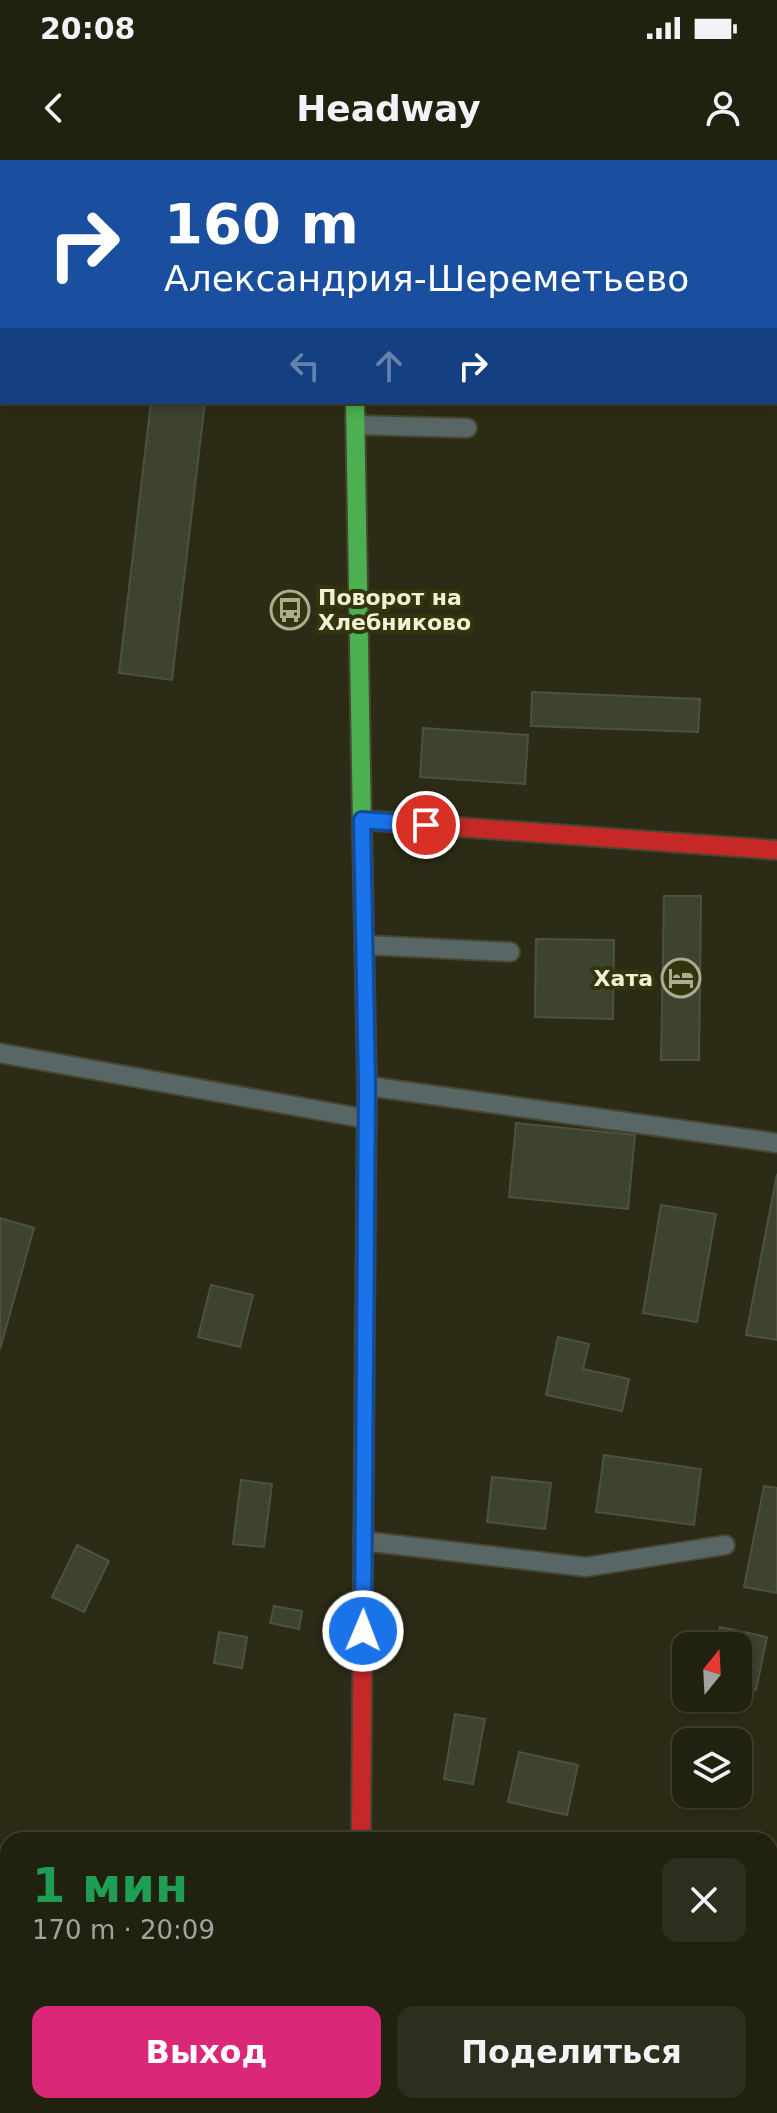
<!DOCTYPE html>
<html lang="ru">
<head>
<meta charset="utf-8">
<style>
	body { margin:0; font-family:"DejaVu Sans",sans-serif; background:#2d2e1e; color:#f1f3f6; height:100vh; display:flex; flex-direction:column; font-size:30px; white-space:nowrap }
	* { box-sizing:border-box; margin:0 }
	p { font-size:26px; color:#a2a39f }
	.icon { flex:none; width:44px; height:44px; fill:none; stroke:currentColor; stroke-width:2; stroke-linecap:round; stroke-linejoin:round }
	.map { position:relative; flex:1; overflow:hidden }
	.details { position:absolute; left:0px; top:1672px; width:778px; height:282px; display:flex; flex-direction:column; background:#212110; border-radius:24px 24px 0 0; box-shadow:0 4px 12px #0003,0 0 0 2px #3e3e30 }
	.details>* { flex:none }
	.hud { position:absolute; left:0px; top:0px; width:778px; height:244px; box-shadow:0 4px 12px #0003,0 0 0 2px #3e3e30; background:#1a4fa0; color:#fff; overflow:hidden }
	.needle { width:52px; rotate:18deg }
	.buttons { position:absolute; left:672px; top:1472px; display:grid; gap:16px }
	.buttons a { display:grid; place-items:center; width:80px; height:80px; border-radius:16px; background:#212110; box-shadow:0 4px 12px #0003,0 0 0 2px #3e3e30; font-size:40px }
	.pin { position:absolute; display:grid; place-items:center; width:68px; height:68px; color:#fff; margin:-34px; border:4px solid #fff; border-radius:50%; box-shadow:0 2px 8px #0007 }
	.me { position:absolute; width:88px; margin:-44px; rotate:1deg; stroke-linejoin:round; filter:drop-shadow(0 0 6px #0008) }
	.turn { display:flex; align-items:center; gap:28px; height:168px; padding:0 32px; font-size:36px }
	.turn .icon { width:104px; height:104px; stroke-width:2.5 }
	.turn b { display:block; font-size:56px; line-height:68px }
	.lanes { display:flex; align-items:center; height:76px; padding:0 32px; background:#0003; justify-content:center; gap:40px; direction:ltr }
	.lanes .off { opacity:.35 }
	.round { display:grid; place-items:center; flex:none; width:84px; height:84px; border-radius:16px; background:#2d2e1e }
	.summary { display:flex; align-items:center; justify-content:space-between; height:136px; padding:0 32px }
	h1 { font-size:48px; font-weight:800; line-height:60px; color:#1e9e55 }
	.cta { display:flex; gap:16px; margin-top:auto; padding:16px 32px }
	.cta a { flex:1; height:92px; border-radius:16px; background:#db2777; color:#fff; font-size:32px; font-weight:800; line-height:92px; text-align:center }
	.cta a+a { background:#2d2e1e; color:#f1f3f6 }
	.status { display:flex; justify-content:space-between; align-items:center; height:56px; padding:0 40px; background:#212110; direction:ltr }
	.status svg { height:22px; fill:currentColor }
	header { display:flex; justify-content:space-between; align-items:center; height:104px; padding:0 32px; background:#212110; font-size:36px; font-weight:800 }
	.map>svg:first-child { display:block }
	.building { fill:#3e4330; stroke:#4d513f; stroke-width:2 }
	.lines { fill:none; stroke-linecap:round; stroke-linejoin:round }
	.lane-casing { stroke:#464633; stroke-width:22 }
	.street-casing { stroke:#464633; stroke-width:42 }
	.fast-casing { stroke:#464633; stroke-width:22 }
	.slow-casing { stroke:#464633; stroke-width:22 }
	.jam-casing { stroke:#464633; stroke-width:22 }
	.lane { stroke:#596666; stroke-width:18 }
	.street { stroke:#596666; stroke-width:38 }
	.fast { stroke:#4caf50; stroke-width:18 }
	.slow { stroke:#ffc107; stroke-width:18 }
	.jam { stroke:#c62828; stroke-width:18 }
	.route-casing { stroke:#114b97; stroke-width:20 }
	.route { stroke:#1a73e8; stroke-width:14 }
	.labels { text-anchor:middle; stroke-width:8; stroke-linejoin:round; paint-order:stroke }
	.poi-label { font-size:22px; font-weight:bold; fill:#f0f2d6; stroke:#34350d; text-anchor:start }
</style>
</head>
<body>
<div class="status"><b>20:08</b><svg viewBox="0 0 49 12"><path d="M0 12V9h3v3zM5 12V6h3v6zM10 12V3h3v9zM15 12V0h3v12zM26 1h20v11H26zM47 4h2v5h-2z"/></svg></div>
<header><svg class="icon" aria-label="back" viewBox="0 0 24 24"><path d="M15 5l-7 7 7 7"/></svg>Headway<svg class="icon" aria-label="person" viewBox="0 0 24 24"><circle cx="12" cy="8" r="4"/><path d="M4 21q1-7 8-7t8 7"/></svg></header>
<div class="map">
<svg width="777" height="1953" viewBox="0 0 777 1953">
	<rect width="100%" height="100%" fill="#2c2c16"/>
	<g class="building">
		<polygon points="0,76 2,77 2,151 0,151"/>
		<polygon points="151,242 205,242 172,520 119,513"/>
		<polygon points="532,532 700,539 698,572 531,566"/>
		<polygon points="423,568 528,575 525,624 420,617"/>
		<polygon points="664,736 701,736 699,900 661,900"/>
		<polygon points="536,779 614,780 613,859 535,857"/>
		<polygon points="516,963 635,975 628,1049 509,1037"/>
		<polygon points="777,1014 777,1180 746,1175"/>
		<polygon points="661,1045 716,1054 697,1162 643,1153"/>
		<polygon points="0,1058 34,1068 0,1189"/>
		<polygon points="211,1125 253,1135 240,1187 198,1177"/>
		<polygon points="558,1177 589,1184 583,1209 629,1219 622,1251 546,1235"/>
		<polygon points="604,1295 701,1309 694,1365 596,1352"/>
		<polygon points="492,1317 551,1323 545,1369 487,1362"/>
		<polygon points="241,1320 272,1324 264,1387 233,1384"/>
		<polygon points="764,1326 777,1328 777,1433 744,1427"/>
		<polygon points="77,1385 109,1401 84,1452 52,1437"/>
		<polygon points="274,1446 302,1451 299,1469 270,1463"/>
		<polygon points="720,1467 767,1477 756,1530 738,1526 738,1486 716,1486"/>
		<polygon points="219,1472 247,1477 242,1508 214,1503"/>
		<polygon points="455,1554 485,1559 473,1624 444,1619"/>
		<polygon points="519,1592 578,1605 567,1655 508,1642"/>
		<polygon points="7,1864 8,1864 8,1934 0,1931 0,1887"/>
	</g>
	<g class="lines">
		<defs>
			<g id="lane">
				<polyline points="0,9 2,9"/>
				<polyline points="356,265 467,268"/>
				<polyline points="365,785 510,792"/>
				<polyline points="0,893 367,959"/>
				<polyline points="367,926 777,983"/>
				<polyline points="363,1381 586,1407 725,1385"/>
			</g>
			<polyline id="street" points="0,1800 8,1803"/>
			<polyline id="fast" points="355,242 362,667"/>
			<g id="slow">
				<polyline points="362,667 367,926 365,1163"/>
				<polyline points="348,1953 349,1946"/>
			</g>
			<g id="jam">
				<polyline points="350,0 350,2"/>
				<polyline points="362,660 777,690"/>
				<polyline points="361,1680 365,1163"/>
			</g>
		</defs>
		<use href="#lane" class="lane-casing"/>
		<use href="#street" class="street-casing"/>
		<use href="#fast" class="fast-casing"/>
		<use href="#slow" class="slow-casing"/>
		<use href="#jam" class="jam-casing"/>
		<use href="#lane" class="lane"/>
		<use href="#street" class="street"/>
		<use href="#fast" class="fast"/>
		<use href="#slow" class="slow"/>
		<use href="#jam" class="jam"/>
	</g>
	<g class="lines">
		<defs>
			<polyline id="route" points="363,1471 367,926 362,660 426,665"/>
		</defs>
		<use href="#route" class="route-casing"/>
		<use href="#route" class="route"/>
	</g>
	<defs>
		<symbol id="bus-ring" viewBox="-11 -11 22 22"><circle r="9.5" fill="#34350d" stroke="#abad93" stroke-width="1.5"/><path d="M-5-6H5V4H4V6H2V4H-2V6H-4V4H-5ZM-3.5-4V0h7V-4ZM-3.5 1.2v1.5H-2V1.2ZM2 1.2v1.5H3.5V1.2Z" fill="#abad93"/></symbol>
		<symbol id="hotel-ring" viewBox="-11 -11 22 22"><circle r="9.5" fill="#34350d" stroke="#abad93" stroke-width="1.5"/><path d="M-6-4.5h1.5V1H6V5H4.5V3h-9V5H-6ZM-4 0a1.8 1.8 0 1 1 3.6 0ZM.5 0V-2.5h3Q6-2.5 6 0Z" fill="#abad93"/></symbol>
	</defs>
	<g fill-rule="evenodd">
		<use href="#bus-ring" x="268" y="428" width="44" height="44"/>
		<use href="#hotel-ring" x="659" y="796" width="44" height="44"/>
	</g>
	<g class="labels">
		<g class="poi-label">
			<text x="318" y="445">Поворот на<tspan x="318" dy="25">Хлебниково</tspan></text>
			<text x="653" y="826" text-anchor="end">Хата</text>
		</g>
	</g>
</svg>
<div class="buttons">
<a><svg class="needle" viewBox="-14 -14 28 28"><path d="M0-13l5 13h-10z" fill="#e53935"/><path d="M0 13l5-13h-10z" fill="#a2a39f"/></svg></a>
<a><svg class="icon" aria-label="layers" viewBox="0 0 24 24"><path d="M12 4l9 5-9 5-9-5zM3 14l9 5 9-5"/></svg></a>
</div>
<div class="pin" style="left:426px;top:665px;background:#d93025"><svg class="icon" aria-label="arrive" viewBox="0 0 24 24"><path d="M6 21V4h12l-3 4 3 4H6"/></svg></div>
<svg class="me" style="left:363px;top:1471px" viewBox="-20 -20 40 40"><circle r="17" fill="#1a73e8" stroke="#fff" stroke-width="3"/><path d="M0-11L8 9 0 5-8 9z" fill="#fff"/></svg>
<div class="hud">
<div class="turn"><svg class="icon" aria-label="right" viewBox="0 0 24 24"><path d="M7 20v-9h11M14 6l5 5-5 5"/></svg><div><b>160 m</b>Александрия-Шереметьево</div></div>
<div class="lanes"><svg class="icon off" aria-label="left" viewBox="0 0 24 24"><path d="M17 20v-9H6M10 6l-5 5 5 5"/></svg><svg class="icon off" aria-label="ahead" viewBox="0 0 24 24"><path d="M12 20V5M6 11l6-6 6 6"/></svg><svg class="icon" aria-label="right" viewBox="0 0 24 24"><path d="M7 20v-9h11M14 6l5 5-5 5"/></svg></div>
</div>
<section class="details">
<div class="summary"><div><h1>1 мин</h1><p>170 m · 20:09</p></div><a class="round"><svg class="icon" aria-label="close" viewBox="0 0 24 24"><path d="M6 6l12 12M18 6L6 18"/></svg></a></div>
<div class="cta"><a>Выход</a><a>Поделиться</a></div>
</section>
</div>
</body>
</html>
